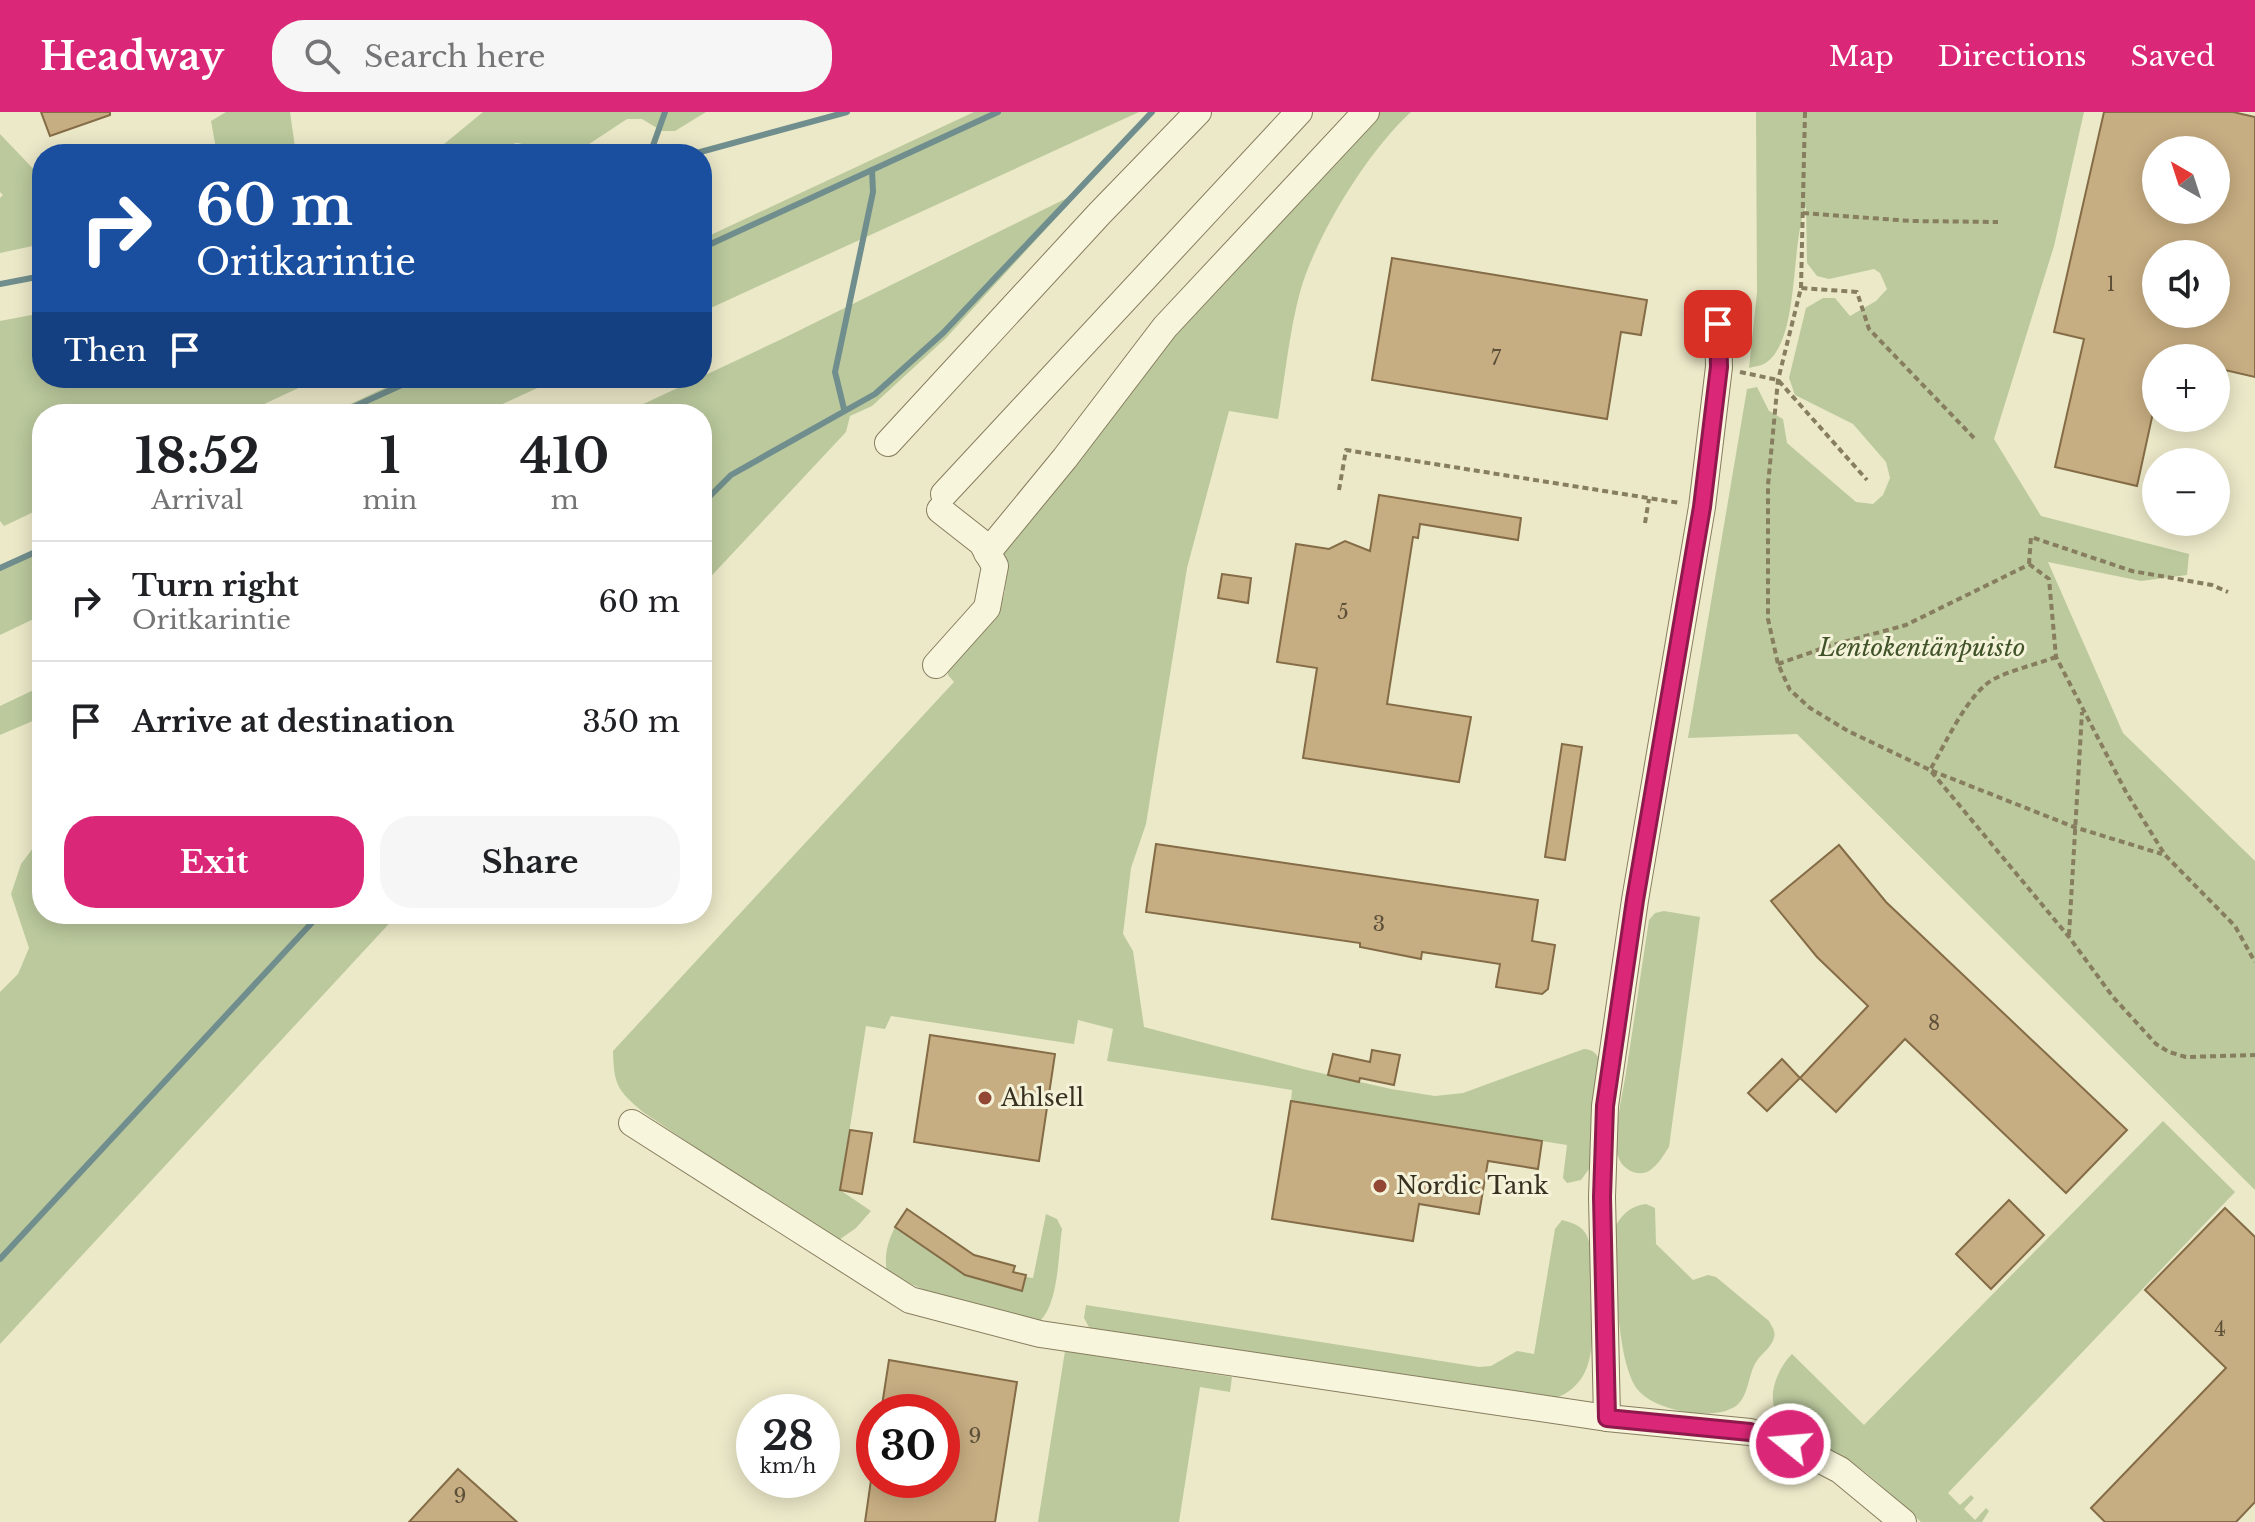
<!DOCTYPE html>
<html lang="en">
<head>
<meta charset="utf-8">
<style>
	body { margin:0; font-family:"Libre Baskerville",serif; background:#f6f6f6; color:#202124; height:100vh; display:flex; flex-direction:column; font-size:30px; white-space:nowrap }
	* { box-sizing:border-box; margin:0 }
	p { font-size:26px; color:#757577 }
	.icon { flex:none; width:44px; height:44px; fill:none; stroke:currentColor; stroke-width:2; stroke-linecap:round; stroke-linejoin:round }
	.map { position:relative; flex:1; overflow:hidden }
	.sheet { position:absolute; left:32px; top:292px; width:680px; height:520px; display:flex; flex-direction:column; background:#fff; border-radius:32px; box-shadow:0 4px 20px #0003 }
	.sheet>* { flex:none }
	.hud { position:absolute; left:32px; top:32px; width:680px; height:244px; border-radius:32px; box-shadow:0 4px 20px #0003; background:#1a4fa0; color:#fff; overflow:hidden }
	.needle { width:52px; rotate:321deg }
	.fabs { position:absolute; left:2142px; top:24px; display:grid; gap:16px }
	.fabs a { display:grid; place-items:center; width:88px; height:88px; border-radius:50%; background:#fff; box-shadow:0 4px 20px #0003; font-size:40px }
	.speed { position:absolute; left:736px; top:1282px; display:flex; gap:16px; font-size:40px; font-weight:700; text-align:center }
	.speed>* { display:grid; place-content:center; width:104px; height:104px; border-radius:50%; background:#fff; box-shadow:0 4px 20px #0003; line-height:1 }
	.speed small { font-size:20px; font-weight:400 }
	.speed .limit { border:12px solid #d22; background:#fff; color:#111 }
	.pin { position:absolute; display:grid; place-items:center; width:68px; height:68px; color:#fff; margin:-34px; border-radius:16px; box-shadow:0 4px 12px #0006 }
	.me { position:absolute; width:88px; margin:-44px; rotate:287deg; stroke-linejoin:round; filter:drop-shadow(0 0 6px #0008) }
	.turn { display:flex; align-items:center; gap:28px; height:168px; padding:0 32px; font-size:36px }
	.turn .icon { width:104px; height:104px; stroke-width:2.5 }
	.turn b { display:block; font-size:56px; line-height:68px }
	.then { display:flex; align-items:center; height:76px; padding:0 32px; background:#0003; gap:16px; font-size:30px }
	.eta { display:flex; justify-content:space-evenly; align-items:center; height:136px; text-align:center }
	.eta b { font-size:48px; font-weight:800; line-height:56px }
	.primary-button { display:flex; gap:16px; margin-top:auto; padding:16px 32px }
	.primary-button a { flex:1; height:92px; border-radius:32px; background:#db2777; color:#fff; font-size:32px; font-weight:800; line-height:92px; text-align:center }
	.primary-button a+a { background:#f6f6f6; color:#202124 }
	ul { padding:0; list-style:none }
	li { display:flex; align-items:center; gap:24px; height:120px; padding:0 32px; border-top:2px solid #e0e0e0 }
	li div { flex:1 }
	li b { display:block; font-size:30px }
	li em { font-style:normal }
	header { display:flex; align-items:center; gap:48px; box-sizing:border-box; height:112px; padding:0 40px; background:#db2777; color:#fff }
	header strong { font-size:38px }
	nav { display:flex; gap:44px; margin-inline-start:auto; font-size:28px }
	.search { width:560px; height:72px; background:#f6f6f6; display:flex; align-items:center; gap:20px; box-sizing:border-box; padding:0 28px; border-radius:32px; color:#757577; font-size:30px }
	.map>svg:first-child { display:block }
	.green { fill:#bbc99d }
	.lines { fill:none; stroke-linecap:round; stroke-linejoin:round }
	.stream { stroke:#708e8d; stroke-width:6 }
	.building { fill:#c7ad82; stroke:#846c46; stroke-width:2; fill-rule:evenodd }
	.minor-casing { stroke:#877d5f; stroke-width:28 }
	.path { stroke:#877d5f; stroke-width:4; stroke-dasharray:6 4; stroke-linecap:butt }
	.minor { stroke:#f7f5dc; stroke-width:26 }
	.route-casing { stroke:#8e194d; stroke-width:20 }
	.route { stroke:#db2777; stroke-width:14 }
	.poi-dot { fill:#914733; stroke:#f4f2d8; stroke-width:3 }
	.labels { text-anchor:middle; stroke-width:6; stroke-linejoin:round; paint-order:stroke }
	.number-label { font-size:20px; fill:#5c5039 }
	.park-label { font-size:24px; font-style:italic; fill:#405329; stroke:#f4f2d8 }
	.poi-label { font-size:24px; fill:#383121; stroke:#f4f2d8; text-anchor:start }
</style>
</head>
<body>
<header>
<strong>Headway</strong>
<div class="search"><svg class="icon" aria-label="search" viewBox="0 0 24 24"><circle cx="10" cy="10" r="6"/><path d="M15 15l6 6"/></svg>Search here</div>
<nav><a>Map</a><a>Directions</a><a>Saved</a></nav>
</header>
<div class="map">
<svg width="2255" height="1410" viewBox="0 0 2255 1410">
	<rect width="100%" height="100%" fill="#ece9c9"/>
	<g class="green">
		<polygon points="226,0 290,0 296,42 217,42 211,9"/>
		<polygon points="483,0 706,0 675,19 662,19 642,7 627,7 574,42 549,42 533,34 517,31 471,42 432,42"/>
		<polygon points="974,0 1139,0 702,200 702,127"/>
		<path d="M1371,0H1411C1368,39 1316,123 1300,180C1289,221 1285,265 1278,307L1229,299L1187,456L1146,712L1131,756L1123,822L1133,839L1144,915L1303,957L1391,977L1435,984L1463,981L1584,937C1595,938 1598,943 1601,953L1589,1057L1581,1068L1567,1071L1563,1066L1567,1033L1291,989L1292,978L1107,949L1113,917L1078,908L1074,932L891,904L885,917L866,914L840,1078L871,1099L856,1116L836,1130L643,1000C617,978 614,973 613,939L954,570L948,563V558C964,539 998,508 1004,483C1008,467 1002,450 999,434L1169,219Z"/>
		<path d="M1756,0H2084L2054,134L1994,327L2041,404L2189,442L2187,463L2141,469L2048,450L2123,621L2255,749V1078L1797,622L1688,626L1747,277L1757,275L1769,299L1783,307L1787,331L1856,390L1873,392L1883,383L1890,366L1886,350L1853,312L1795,283L1789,266L1806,196L1823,186H1835L1850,204L1876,189L1887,177L1880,161L1874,157L1829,167L1817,164L1807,151L1806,94C1790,133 1800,225 1767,250C1762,254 1756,254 1749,256L1757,180Z"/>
		<polygon points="0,22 42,66 42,132 0,141 0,86 3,83 0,80"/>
		<polygon points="1071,84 1068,93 946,226 872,294 850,304 846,320 702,474 702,302 622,302 784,226"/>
		<polygon points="42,201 42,266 320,266 243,302 42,302 42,396 4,414 0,409 0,209"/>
		<polygon points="406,266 559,266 481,302 329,302"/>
		<polygon points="42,436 42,503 0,523 0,456"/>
		<polygon points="42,574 42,605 0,623 0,594"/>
		<polygon points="42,724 42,802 398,802 0,1232 0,880 18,862 29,836 11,782 21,752"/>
		<path d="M1664,799L1700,805L1669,1035C1663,1044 1658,1053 1649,1059C1635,1066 1619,1055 1617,1040C1614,1018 1622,984 1626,961C1634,910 1641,859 1649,808L1655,801Z"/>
		<path d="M2163,1009L2235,1080L1948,1381L1960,1393L1971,1383L1974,1386L1964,1397L1975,1408L1986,1396L1989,1399L1982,1410H1921C1898,1389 1876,1367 1850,1349C1822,1329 1769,1323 1773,1280C1775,1266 1782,1252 1792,1242L1864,1313Z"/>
		<path d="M1646,1092L1655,1096L1656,1132L1693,1168L1708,1163L1716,1165L1769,1209C1772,1215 1776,1219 1774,1226C1771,1236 1761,1242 1756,1250C1748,1263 1749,1284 1736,1294C1713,1310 1650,1299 1635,1274C1615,1239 1617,1160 1614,1117C1621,1103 1630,1094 1646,1092Z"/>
		<path d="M1046,1102L1057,1107L1062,1117C1058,1143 1059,1192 1039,1210L942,1186L887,1161C884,1144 887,1131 895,1115L965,1163L1022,1179L1026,1165L1033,1166Z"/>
		<path d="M1562,1108C1572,1111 1582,1113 1587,1124C1593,1137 1589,1160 1590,1174C1591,1217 1603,1270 1553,1287L1090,1217L1084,1206L1086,1193L1479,1255L1491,1254L1517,1239L1534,1242L1555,1117Z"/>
		<polygon points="1065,1239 1232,1265 1230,1280 1200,1275 1179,1410 1038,1410"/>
	</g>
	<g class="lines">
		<g class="stream">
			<polyline points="650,42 665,0"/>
			<polyline points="693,42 847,0"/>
			<polyline points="702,136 998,0"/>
			<polyline points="0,172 42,164"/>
			<polyline points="844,297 835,260 873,80 872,58"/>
			<polyline points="338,302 417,266"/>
			<polyline points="702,392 731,363 875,282 943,221 1152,0"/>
			<polyline points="0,456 42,437"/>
			<polyline points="0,1147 320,802"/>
		</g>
	</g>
	<g class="building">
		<polygon points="41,0 110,0 110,3 50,24"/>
		<path d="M2104,0H2233L2255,5V265L2216,256V246H2156V287L2137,374L2055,355L2084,227L2054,220ZM2156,38H2216V98H2156ZM2156,142H2216V202H2156Z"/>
		<polygon points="1392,146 1647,188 1641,223 1621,220 1607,307 1372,268"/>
		<polygon points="1379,383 1521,406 1518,428 1420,412 1418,426 1413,425 1387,592 1471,605 1459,670 1303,646 1317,556 1277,550 1296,432 1329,437 1345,429 1370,439"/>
		<polygon points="1222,462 1251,466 1248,491 1218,486"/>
		<polygon points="1562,632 1582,635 1565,748 1545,745"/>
		<polygon points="1156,732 1538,788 1532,829 1555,833 1548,877 1542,882 1496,875 1500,852 1422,840 1421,847 1360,835 1360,831 1146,800"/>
		<polygon points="1839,733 1886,790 2127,1018 2066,1081 1905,927 1836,1000 1800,966 1868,894 1817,845 1771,789"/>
		<polygon points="930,923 1055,942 1039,1049 914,1030"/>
		<polygon points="1372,938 1400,943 1394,973 1360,966 1359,970 1328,963 1333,942 1370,950"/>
		<polygon points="1782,947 1800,966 1767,999 1748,981"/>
		<polygon points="1291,989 1542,1029 1538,1057 1488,1049 1479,1102 1419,1092 1413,1129 1272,1107"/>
		<polygon points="850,1018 872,1021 862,1082 840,1078"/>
		<polygon points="2009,1088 2044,1123 1991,1177 1956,1142"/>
		<polygon points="2225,1096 2255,1125 2255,1390 2236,1410 2105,1410 2091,1396 2226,1256 2145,1178"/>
		<polygon points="907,1097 974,1143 1015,1154 1013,1160 1026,1163 1022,1179 965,1163 895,1115"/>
		<polygon points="889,1248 1017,1270 995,1410 865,1410 871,1368 942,1368 942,1300 881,1300"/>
		<polygon points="458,1357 517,1410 409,1410"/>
	</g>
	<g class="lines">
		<defs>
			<g id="minor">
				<polyline points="1718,212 1719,255 1702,395 1635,788 1605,994 1602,1085 1607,1306 1750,1320 1790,1332 1840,1358 1903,1410"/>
				<polyline points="888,331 1100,101 1198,0"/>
				<polyline points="944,382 1299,0"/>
				<polyline points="987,441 1065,346 1165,215 1366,0"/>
				<polyline points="936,553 987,496 995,454 982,431 940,398"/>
				<polyline points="632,1011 910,1188 1040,1222 1607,1306"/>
			</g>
		</defs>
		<use href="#minor" class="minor-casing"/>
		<g class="path">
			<polyline points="1803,101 1911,109 1998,110"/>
			<polyline points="1801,176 1805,0"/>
			<polyline points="1740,260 1778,268 1867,368"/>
			<polyline points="1974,326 1869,217 1857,180 1801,176 1778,268 1768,373 1768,507 1778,552 1790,578 1810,596 1848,619 1930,658 2069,825 2113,885 2156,932 2169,940 2186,945 2255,943"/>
			<polyline points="1339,378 1346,338 1680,391"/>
			<polyline points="1645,411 1649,387"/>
			<polyline points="2029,452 2049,467 2056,545 2126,680 2165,743 2235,814 2255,850"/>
			<polyline points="2029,452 2031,425 2132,459 2212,473 2228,480"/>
			<path d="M2056,545C2037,552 2015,557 1996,566C1969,578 1945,633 1930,658L2074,715L2162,742"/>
			<polyline points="1778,552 1829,534 1906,513 2028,453"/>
			<polyline points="2069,823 2082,600"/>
		</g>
		<use href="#minor" class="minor"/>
	</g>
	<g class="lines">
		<defs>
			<polyline id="route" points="1718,212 1719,255 1702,395 1635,788 1605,994 1602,1085 1607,1306 1750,1320 1790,1332"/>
		</defs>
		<use href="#route" class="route-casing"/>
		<use href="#route" class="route"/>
	</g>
	<g class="poi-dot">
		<circle cx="985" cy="986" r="8"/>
		<circle cx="1380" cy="1074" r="8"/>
	</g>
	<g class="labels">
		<g class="number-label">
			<text x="2111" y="179">1</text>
			<text x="1496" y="253">7</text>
			<text x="1343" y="507">5</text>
			<text x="1379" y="819">3</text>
			<text x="1934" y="918">8</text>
			<text x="2220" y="1224">4</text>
			<text x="975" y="1331">9</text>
			<text x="460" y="1391">9</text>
		</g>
		<g class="park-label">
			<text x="1922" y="544">Lentokentänpuisto</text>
		</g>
		<g class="poi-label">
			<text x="1001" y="994">Ahlsell</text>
			<text x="1396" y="1082">Nordic Tank</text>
		</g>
	</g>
</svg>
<div class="fabs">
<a><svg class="needle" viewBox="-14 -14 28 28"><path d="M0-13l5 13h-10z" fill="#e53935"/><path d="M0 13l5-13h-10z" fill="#757577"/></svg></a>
<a><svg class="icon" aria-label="sound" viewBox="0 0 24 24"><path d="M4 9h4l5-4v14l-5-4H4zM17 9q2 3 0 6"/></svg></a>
<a>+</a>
<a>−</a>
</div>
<div class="speed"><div>28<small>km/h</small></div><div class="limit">30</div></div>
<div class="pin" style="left:1718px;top:212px;background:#d93025"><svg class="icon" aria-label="arrive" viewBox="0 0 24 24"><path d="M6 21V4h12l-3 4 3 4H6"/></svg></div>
<svg class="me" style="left:1790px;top:1332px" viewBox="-20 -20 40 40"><circle r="17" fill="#db2777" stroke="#fff" stroke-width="3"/><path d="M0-11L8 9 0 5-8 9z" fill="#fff"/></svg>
<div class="hud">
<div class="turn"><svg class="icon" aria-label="right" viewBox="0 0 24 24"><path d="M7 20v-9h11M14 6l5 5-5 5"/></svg><div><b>60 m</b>Oritkarintie</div></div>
<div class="then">Then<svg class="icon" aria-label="arrive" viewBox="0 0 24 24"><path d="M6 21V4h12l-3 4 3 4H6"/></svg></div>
</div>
<section class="sheet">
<div class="eta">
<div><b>18:52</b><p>Arrival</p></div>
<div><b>1</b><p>min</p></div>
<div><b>410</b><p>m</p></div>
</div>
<ul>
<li><svg class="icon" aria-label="right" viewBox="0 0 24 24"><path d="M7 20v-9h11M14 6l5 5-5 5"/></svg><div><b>Turn right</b><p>Oritkarintie</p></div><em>60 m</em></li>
<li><svg class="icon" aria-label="arrive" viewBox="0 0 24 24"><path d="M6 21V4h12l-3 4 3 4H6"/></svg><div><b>Arrive at destination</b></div><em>350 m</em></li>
</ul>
<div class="primary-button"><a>Exit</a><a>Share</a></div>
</section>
</div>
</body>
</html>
